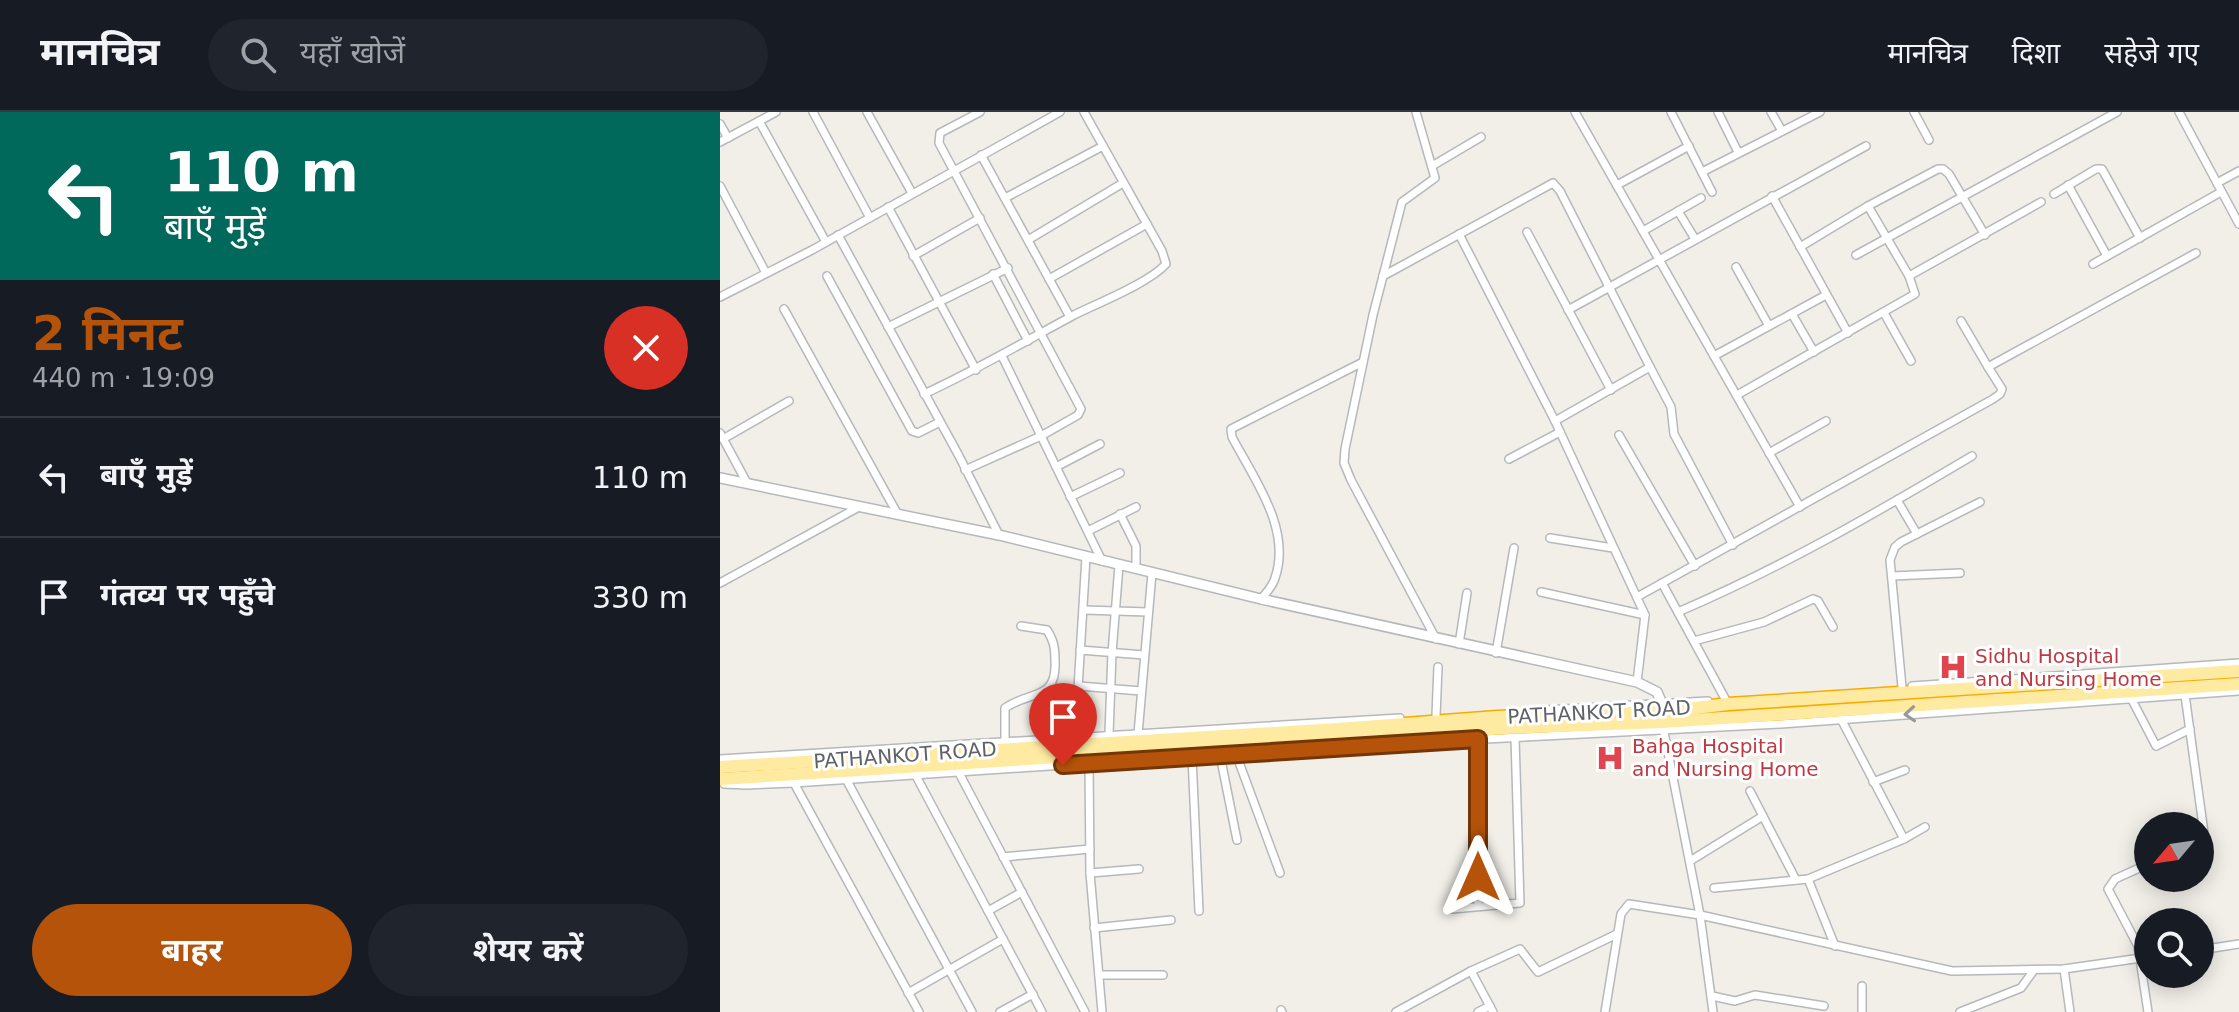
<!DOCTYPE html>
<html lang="hi">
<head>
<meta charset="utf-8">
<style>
	body { margin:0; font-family:"DejaVu Sans","Noto Sans Devanagari",sans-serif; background:#20242c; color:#f1f3f6; height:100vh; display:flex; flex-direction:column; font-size:30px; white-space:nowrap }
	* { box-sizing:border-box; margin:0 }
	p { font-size:26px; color:#9ea1a6 }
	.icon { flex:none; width:44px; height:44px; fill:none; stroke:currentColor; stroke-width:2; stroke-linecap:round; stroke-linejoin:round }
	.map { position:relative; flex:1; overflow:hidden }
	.details { display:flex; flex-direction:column; background:#171b24; width:720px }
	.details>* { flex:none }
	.hud { background:#00695c; color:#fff; overflow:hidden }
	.needle { width:52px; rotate:241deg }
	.fabs { position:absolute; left:1414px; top:700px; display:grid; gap:16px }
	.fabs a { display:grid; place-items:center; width:80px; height:80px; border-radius:50%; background:#171b24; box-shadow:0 4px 20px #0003; font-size:40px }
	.pin { position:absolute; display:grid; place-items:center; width:68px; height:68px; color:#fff; margin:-82px -34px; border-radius:50% 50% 50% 0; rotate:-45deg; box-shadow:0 0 8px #0007 }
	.pin .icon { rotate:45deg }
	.me { position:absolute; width:88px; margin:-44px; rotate:0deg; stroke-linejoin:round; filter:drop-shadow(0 0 6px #0008) }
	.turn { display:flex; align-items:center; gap:28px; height:168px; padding:0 32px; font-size:36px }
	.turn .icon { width:104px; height:104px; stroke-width:2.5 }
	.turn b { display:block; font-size:56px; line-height:68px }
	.round { display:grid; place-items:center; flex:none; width:84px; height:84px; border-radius:42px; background:#20242c }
	.headline { display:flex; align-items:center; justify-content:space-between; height:136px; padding:0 32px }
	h1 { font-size:48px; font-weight:700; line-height:60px; color:#b45309 }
	.action { display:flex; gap:16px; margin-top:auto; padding:16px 32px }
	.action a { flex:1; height:92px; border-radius:48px; background:#b45309; color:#fff; font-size:32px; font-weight:700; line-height:92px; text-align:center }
	.action a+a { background:#20242c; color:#f1f3f6 }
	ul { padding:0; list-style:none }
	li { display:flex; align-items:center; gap:24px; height:120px; padding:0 32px; border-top:2px solid #363941 }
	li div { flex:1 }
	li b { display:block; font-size:30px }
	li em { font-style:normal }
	header { display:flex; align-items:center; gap:48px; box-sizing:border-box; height:112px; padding:0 40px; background:#171b24; border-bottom:2px solid #363941 }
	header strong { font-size:38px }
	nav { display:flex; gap:44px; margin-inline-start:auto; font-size:28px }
	.search { width:560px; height:72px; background:#20242c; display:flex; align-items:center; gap:20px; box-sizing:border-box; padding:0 28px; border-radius:44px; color:#9ea1a6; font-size:30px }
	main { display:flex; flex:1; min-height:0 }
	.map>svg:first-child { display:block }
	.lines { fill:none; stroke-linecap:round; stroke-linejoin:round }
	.minor-casing { stroke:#b5b8bc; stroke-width:10 }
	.tertiary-casing { stroke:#b5b8bc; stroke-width:12 }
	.trunk-casing { stroke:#f9ab00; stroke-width:15 }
	.minor { stroke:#fff; stroke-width:7 }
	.tertiary { stroke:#fff; stroke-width:9 }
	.trunk { stroke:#feeaa1; stroke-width:12 }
	.oneway { stroke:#979a9d }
	.route-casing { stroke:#753606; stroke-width:20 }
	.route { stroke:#b45309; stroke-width:14 }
	.labels { text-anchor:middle; stroke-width:6; stroke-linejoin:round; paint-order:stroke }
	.health-label { font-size:20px; fill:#be3a42; stroke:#fff; text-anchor:start }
	.street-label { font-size:20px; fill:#5f6368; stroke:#fff }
</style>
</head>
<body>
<header>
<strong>मानचित्र</strong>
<div class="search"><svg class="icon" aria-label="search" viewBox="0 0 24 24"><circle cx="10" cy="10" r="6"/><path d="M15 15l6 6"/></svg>यहाँ खोजें</div>
<nav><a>मानचित्र</a><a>दिशा</a><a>सहेजे गए</a></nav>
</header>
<main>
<section class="details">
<div class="hud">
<div class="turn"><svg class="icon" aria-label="left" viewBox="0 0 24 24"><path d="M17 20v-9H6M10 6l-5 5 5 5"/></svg><div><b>110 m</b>बाएँ मुड़ें</div></div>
</div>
<div class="headline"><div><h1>2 मिनट</h1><p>440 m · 19:09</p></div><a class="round" style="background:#d93025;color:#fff"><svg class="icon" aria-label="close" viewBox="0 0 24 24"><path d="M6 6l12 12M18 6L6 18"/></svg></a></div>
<ul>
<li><svg class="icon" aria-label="left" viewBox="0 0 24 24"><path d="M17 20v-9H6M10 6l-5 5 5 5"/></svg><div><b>बाएँ मुड़ें</b></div><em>110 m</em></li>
<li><svg class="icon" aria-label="arrive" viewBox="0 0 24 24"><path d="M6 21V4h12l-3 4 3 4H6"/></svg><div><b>गंतव्य पर पहुँचे</b></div><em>330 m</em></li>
</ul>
<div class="action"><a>बाहर</a><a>शेयर करें</a></div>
</section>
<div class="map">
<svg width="1519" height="900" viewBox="0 0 1519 900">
	<rect width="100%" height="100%" fill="#f1efe8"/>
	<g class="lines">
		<defs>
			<g id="minor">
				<polyline points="93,0 149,104"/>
				<polyline points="147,0 192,81"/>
				<polyline points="696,0 715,66 682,90 653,203 625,337 624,351 631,368 716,527"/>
				<polyline points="855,0 1080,395"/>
				<polyline points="951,0 992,80"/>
				<polyline points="998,0 1018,40"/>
				<polyline points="1051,0 1062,19"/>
				<polyline points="1194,0 1209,28"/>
				<polyline points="1459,0 1519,112"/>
				<polyline points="39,9 106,130"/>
				<polyline points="0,12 8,26"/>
				<polyline points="0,30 56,0"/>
				<polyline points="261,43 350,205"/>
				<polyline points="712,54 761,25"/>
				<polyline points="982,60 1100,0"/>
				<polyline points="1497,71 1519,59"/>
				<polyline points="897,73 969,34"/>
				<polyline points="1348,73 1387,144"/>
				<polyline points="0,74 46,161"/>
				<polyline points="1334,82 1376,57 1382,57 1420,126"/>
				<polyline points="1052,84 1128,221"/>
				<polyline points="285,86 383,34"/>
				<polyline points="168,95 256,258"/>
				<polyline points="958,99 975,127"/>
				<polyline points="923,119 981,86"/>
				<polyline points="807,120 891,278"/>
				<polyline points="739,122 835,309 925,503 917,570"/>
				<polyline points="118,123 239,344 279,423"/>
				<polyline points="308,128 403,71"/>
				<polyline points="1080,135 1148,94 1218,57 1223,57 1229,62 1265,123"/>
				<polyline points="1136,143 1397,0"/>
				<polyline points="193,144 260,106"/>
				<polyline points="1373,152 1501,80"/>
				<polyline points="1016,155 1049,214"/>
				<polyline points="273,162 308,229"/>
				<polyline points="107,164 192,319 198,321 220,310"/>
				<polyline points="663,164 833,71 840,79 930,255 835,309"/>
				<polyline points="1189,164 1321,90"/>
				<polyline points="329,167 427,112"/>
				<polyline points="0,185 92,138 340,0"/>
				<polyline points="64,197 177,401"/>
				<polyline points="848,198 1146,34"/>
				<polyline points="1164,201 1191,249"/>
				<polyline points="1072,202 1094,240"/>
				<polyline points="1241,209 1268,255"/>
				<polyline points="168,215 288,156"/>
				<polyline points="282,244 382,449"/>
				<polyline points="994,244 1106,183"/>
				<polyline points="930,255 951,295 954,322 1013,433"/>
				<path d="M204,282C256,258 304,230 354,203C378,191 429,171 446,152L442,139L364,0"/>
				<polyline points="1017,283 1195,182 1189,164 1148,94"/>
				<polyline points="0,321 27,371"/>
				<polyline points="899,323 975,454"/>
				<polyline points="3,327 69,289"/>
				<polyline points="1049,341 1106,309"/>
				<polyline points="789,347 840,320"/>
				<polyline points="336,355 380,332"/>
				<polyline points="245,358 321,324 358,303 361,297 219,31 220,21 260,0"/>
				<polyline points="350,385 400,361"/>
				<polyline points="1177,388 1197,422"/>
				<polyline points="400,402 416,434 416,457"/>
				<polyline points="368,419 416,395"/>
				<polyline points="830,426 893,436"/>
				<polyline points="1172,464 1240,461"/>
				<polyline points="0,471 137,396"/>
				<polyline points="942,471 1008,592"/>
				<polyline points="821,480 925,503"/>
				<polyline points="917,485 1273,287 1280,282 1282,277 1268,255 1476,141"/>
				<path d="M541,487C546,481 553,474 555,466C572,417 534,367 512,325L511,317L643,250"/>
				<polyline points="364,498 428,500"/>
				<path d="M958,500C1061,456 1156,401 1252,344"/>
				<polyline points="974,529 1044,510 1093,487 1098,489 1113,515"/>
				<polyline points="739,532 747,481"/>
				<polyline points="360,538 424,543"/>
				<polyline points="776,541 794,436"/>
				<polyline points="359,574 421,579"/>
				<polyline points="1192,574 1519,551"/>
				<polyline points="1182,575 1170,448 1175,435 1181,430 1260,390"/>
				<polyline points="1465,583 1485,728 1480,735"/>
				<polyline points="1411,586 1436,634 1470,617"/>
				<polyline points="825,598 988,589"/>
				<polyline points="716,604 718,555"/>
				<polyline points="943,615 980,803 993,900"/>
				<polyline points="389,622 392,541 399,453"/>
				<polyline points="418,622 432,461"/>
				<polyline points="355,625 366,445"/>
				<path d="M285,630V596C311,578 337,589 335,549C335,536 334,529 327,518L301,514"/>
				<polyline points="516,642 560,761"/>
				<polyline points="500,643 517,728"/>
				<polyline points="472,645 479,799"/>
				<polyline points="0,647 680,606"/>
				<polyline points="369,652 370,761 382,900"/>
				<polyline points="238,659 365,900"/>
				<polyline points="195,662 322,900"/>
				<polyline points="126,667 252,900"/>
				<polyline points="1153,670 1185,658"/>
				<polyline points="74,671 199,900"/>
				<polyline points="4,672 26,673 74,671 645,633 1061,612 1519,579"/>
				<polyline points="1030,679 1076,768"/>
				<polyline points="1184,727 1205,715"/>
				<polyline points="283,745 370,737"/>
				<polyline points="970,749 1043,704"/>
				<polyline points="1428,752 1395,767 1388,777 1418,834 1428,900"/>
				<polyline points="370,761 419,757"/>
				<polyline points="1088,767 1115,834"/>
				<polyline points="994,776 1088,767 1184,727 1121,607"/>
				<polyline points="758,793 758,627"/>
				<polyline points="732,797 800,791 795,626"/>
				<polyline points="268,799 302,780"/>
				<polyline points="374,816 451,808"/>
				<polyline points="1480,838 1519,832"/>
				<polyline points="1344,857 1350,900"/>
				<polyline points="751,859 773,900"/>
				<polyline points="379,863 443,863"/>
				<polyline points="188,881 283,827"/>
				<polyline points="992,884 1015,889 1035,883 1104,894"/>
				<polyline points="561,898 562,900"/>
				<polyline points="280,900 313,882"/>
				<polyline points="676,900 751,859 800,837 818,860 897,822"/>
				<polyline points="758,900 770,894"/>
				<polyline points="885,900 901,802 909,792 980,803 1232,859 1344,857 1428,845"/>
				<polyline points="1142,900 1142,874"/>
				<polyline points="1240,900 1301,876 1314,858"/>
			</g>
			<polyline id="tertiary" points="0,366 279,423 541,487 917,570 937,580 942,592 943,605"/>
			<g id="trunk">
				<polyline points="0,655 618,617 777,605 943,600 1008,592 1519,559"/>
				<polyline points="0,667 785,616 943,610 1519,572"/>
			</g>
		</defs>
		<use href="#minor" class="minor-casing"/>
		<use href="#tertiary" class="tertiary-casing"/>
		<use href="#trunk" class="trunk-casing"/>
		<use href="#minor" class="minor"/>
		<use href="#tertiary" class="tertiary"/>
		<use href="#trunk" class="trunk"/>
	</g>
	<defs><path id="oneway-chevron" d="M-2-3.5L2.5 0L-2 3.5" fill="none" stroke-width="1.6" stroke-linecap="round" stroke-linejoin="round" transform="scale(2)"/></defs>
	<use class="oneway" href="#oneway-chevron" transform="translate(1190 602) rotate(176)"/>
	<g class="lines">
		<defs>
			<polyline id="route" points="343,653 758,627 758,765"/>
		</defs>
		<use href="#route" class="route-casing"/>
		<use href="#route" class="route"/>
	</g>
	<defs>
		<symbol id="hospital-bare" viewBox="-9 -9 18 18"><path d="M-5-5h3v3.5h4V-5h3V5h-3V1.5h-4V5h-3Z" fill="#e0444e" stroke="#fff" stroke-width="2.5" paint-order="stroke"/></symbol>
	</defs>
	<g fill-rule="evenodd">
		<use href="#hospital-bare" x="1213" y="535" width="40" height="40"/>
		<use href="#hospital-bare" x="870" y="626" width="40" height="40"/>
	</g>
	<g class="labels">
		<g class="health-label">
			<text x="1255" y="551">Sidhu Hospital<tspan x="1255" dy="23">and Nursing Home</tspan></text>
			<text x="912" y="641">Bahga Hospital<tspan x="912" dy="23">and Nursing Home</tspan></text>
		</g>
		<g class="street-label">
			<text transform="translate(879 600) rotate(-3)" y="7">PATHANKOT ROAD</text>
			<text transform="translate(185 643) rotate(-4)" y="7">PATHANKOT ROAD</text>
		</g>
	</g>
</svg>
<div class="fabs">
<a><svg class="needle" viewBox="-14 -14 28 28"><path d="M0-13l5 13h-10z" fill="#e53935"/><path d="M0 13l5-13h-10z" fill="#9ea1a6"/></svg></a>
<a><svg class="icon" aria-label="search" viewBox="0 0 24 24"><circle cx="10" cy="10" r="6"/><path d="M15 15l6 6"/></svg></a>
</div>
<div class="pin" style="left:343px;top:653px;background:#d93025"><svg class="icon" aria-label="arrive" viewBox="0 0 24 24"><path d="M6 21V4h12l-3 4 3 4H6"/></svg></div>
<svg class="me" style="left:758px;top:765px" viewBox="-20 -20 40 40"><path d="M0-17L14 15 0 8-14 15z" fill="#b45309" stroke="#fff" stroke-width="4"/></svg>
</div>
</main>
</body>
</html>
